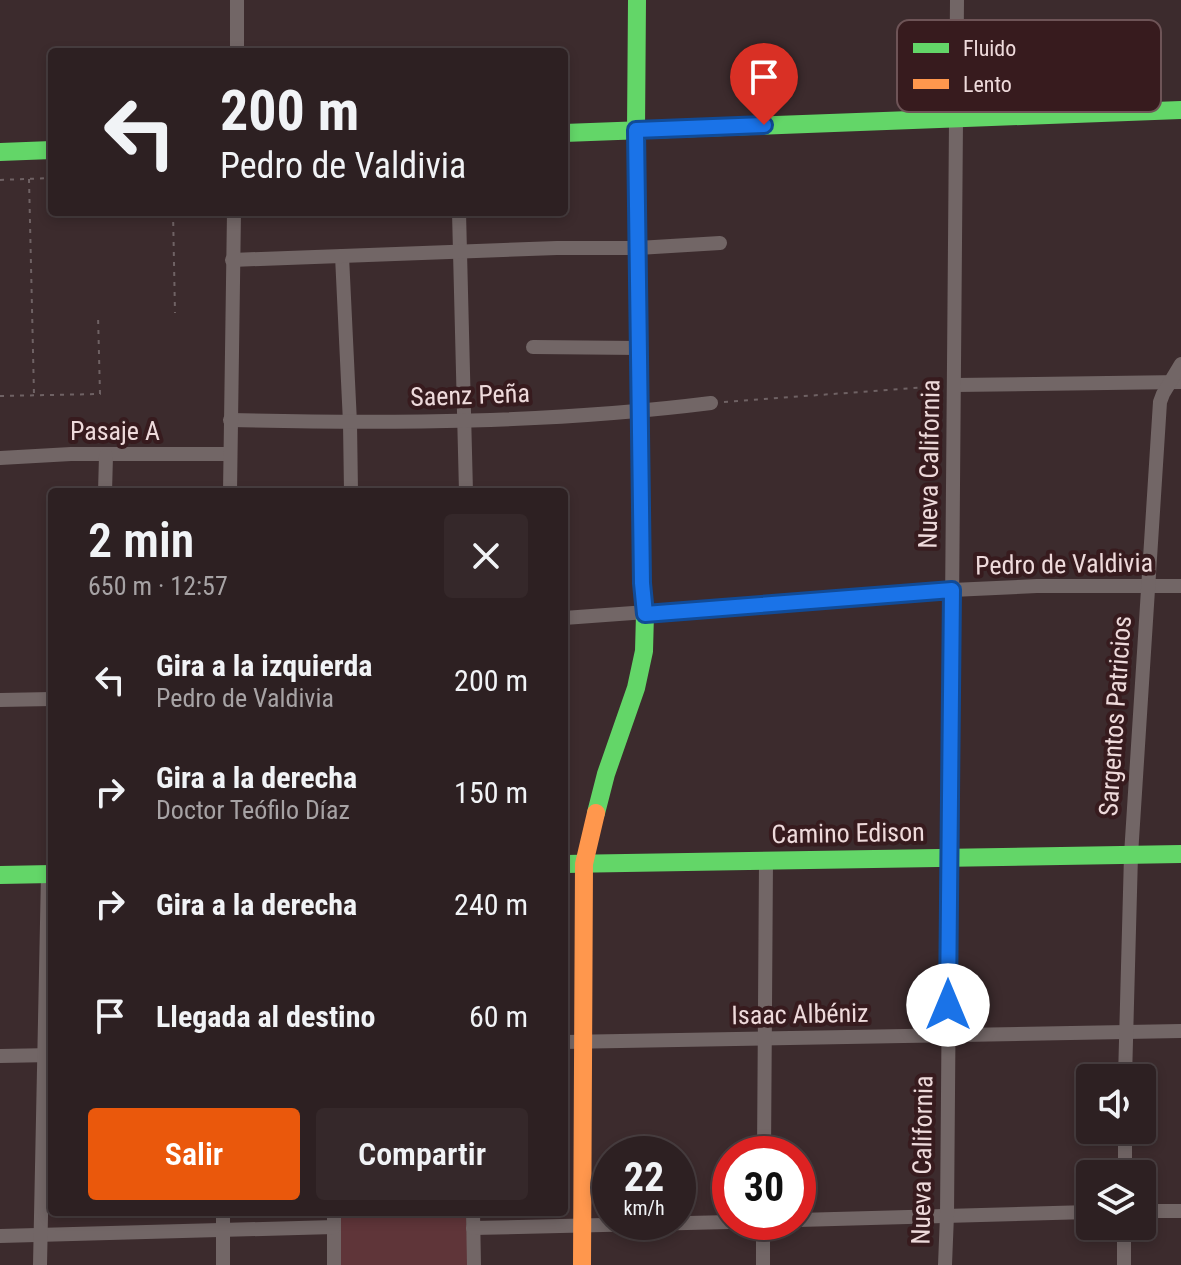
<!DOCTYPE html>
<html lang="es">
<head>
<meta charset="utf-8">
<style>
	body { margin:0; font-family:"Roboto Condensed",sans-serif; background:#35282a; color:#f1f3f6; height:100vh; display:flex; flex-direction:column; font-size:30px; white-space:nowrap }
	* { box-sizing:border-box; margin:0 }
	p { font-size:26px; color:#a7a3a5 }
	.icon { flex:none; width:44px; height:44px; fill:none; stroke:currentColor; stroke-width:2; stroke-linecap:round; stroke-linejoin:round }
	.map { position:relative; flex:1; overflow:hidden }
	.panel { position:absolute; left:48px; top:488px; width:520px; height:728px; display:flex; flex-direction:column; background:#2d2022; border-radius:8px; box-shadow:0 4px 12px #0003,0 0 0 2px #483e40 }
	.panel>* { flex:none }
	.banner { position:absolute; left:48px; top:48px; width:520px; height:168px; border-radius:8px; box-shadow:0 4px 12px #0003,0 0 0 2px #483e40; background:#2d2022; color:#f1f3f6; overflow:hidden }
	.fabs { position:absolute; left:1076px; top:1064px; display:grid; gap:16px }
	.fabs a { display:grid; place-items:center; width:80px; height:80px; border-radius:8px; background:#2d2022; box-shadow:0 4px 12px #0003,0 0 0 2px #483e40; font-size:40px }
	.speed { position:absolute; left:592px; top:1136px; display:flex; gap:16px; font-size:40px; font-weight:700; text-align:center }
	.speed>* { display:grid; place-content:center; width:104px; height:104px; border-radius:50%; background:#2d2022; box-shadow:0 4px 12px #0003,0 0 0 2px #483e40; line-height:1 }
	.speed small { font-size:20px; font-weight:400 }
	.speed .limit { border:12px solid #d22; background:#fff; color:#111 }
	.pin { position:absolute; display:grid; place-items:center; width:68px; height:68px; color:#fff; margin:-82px -34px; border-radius:50% 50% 50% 0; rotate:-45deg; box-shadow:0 0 8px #0007 }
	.pin .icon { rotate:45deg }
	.me { position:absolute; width:88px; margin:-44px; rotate:0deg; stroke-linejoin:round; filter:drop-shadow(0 0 6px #0008) }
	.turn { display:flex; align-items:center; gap:28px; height:168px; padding:0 40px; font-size:36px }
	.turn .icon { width:104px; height:104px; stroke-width:2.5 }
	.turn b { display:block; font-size:56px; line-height:68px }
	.round { display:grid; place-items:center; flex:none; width:84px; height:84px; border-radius:8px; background:#35282a }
	.summary { display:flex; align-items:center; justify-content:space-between; height:136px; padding:0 40px }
	h1 { font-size:48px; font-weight:600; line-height:60px }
	.action { display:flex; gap:16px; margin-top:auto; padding:16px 40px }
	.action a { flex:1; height:92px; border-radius:8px; background:#ea580c; color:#fff; font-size:32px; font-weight:600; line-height:92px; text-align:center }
	.action a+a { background:#35282a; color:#f1f3f6 }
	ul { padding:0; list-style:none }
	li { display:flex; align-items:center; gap:24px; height:112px; padding:0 40px }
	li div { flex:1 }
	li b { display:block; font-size:30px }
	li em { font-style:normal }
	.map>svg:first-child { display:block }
	.green { fill:#5f3539 }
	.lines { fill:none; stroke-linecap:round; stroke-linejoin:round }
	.path { stroke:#6f6264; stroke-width:2; stroke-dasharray:4 6; stroke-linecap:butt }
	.street { stroke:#726666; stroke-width:14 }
	.fast { stroke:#63d668; stroke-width:18 }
	.slow { stroke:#ff974d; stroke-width:18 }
	.route-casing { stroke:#114b97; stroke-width:20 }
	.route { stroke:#1a73e8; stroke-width:14 }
	.labels { text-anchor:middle; stroke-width:8; stroke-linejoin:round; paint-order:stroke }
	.street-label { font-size:26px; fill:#eedadb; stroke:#371b1e }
	.key { fill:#371b1e; stroke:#6e5457; stroke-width:2 }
	.key-label { font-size:22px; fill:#eedadb }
</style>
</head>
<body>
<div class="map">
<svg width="1181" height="1265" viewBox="0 0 1181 1265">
	<rect width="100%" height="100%" fill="#3c2b2d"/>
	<polygon class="green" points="339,1212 466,1212 468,1265 339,1265"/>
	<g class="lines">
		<g class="path">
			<polyline points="29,179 34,395"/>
			<polyline points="0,180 52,178"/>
			<polyline points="173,212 175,313"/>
			<polyline points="0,396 100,394 98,315"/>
			<polyline points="724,402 941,386"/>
		</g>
		<g class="street">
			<polyline points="237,52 237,0"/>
			<polyline points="459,212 466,492"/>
			<polyline points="342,256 350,423 351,492"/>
			<polyline points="232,260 557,248 638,248 720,243"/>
			<polyline points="533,347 639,348"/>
			<polyline points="955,385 1181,382"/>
			<path d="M230,420C390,424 552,423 711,403"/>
			<polyline points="0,458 71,454 230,454"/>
			<polyline points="105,492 106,456"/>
			<polyline points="230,492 234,212"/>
			<polyline points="564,618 952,590 1037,586 1181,586"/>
			<polyline points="0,700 52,699"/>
			<polyline points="564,1042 1181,1031"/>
			<polyline points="0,1056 52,1055"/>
			<polyline points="1125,1078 1131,855 1160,402 1163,394 1181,364"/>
			<polyline points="764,1154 766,861"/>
			<polyline points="1125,1174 1125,1130"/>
			<polyline points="1142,1211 1181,1211"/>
			<polyline points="334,1212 334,1265"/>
			<polyline points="473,1212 474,1265"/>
			<polyline points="798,1220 1090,1212"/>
			<polyline points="473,1228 730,1222"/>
			<polyline points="0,1236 334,1227"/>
			<polyline points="40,1265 48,874"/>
			<polyline points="223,1265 223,1212"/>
			<polyline points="763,1265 763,1222"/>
			<polyline points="945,1265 947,1215 957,0"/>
			<polyline points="1124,1265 1124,1226"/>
		</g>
		<g class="fast">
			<polyline points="564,133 1181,110"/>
			<polyline points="0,152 52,150"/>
			<polyline points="596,813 606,774 636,688 644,651 645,614 642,583 636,130 637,0"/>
			<polyline points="564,864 1181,854"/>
			<polyline points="0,875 52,874"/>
		</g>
		<polyline class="slow" points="582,1265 584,864 596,813"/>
	</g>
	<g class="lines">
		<defs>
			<polyline id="route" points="764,125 636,130 642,583 645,614 952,590 948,1005"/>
		</defs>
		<use href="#route" class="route-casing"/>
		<use href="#route" class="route"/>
	</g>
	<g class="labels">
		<g class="street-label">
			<text transform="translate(470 395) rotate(-2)" y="9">Saenz Peña</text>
			<text x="115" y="440">Pasaje A</text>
			<text transform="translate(929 464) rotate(-89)" y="9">Nueva California</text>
			<text transform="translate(1064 564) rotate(-1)" y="9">Pedro de Valdivia</text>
			<text transform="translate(1115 716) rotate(-86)" y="9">Sargentos Patricios</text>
			<text transform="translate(848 833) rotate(-1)" y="9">Camino Edison</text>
			<text transform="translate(800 1014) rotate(-1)" y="9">Isaac Albéniz</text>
			<text transform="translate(922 1160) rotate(-89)" y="9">Nueva California</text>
		</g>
	</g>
	<rect x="897" y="20" width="264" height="92" rx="12" class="key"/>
	<rect x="913" y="43" width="36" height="10" fill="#63d668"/>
	<rect x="913" y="79" width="36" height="10" fill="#ff974d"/>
	<g class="key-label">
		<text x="963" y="56">Fluido</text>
		<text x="963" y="92">Lento</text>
	</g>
</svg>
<div class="fabs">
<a><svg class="icon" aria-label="sound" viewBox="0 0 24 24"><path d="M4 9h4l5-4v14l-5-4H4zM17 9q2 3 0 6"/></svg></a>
<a><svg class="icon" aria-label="layers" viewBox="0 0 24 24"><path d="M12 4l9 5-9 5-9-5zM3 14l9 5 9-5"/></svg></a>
</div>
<div class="speed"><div>22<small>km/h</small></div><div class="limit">30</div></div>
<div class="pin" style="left:764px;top:125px;background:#d93025"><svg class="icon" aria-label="arrive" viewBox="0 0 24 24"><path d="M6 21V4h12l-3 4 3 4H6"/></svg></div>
<svg class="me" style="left:948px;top:1005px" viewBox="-20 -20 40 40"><circle r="19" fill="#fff"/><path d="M0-13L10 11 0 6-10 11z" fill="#1a73e8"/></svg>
<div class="banner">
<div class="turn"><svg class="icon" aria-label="left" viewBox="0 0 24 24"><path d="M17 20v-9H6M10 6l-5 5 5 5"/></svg><div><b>200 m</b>Pedro de Valdivia</div></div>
</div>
<section class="panel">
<div class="summary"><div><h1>2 min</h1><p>650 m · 12:57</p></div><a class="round"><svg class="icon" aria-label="close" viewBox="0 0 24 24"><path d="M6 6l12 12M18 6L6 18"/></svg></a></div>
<ul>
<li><svg class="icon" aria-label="left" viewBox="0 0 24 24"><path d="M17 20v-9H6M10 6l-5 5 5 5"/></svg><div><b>Gira a la izquierda</b><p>Pedro de Valdivia</p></div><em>200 m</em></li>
<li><svg class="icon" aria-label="right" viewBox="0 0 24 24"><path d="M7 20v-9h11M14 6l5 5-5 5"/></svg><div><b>Gira a la derecha</b><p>Doctor Teófilo Díaz</p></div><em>150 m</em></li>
<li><svg class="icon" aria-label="right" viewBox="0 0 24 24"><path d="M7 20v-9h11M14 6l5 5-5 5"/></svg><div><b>Gira a la derecha</b></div><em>240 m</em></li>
<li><svg class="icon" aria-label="arrive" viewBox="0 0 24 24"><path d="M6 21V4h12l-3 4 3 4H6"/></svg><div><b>Llegada al destino</b></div><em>60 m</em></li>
</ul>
<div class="action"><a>Salir</a><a>Compartir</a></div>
</section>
</div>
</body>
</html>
